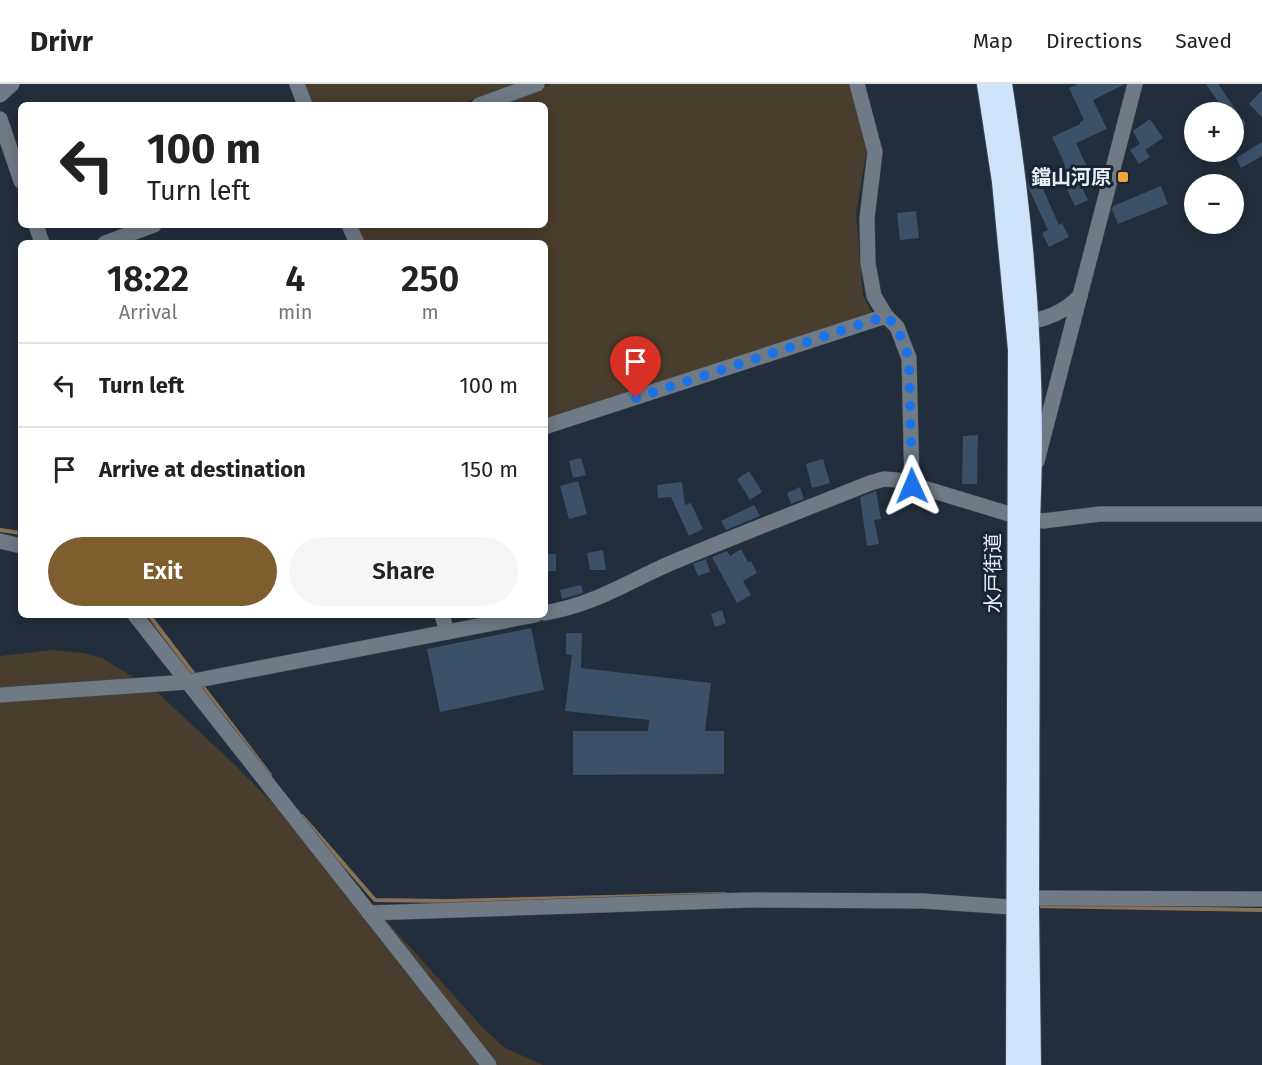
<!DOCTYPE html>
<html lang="en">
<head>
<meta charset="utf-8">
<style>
	body { margin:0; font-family:"Fira Sans","Noto Sans JP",sans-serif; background:#f6f6f6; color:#222; height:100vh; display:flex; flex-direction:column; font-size:22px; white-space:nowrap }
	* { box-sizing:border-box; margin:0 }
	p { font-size:20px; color:#767676 }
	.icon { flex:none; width:33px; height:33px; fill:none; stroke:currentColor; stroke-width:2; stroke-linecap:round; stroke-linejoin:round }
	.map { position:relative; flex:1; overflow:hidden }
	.drawer { position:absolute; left:18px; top:156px; width:530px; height:378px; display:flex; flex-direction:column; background:#fff; border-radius:9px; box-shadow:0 3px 15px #0003 }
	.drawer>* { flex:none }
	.guide { position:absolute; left:18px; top:18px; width:530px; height:126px; border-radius:9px; box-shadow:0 3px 15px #0003; background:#fff; color:#222; overflow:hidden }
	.fabs { position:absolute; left:1184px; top:18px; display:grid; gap:12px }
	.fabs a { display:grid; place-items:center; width:60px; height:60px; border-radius:50%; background:#fff; box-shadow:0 3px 15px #0003; font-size:30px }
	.pin { position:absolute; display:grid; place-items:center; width:51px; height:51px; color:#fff; margin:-62px -26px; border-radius:50% 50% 50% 0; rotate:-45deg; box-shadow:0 0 6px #0007 }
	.pin .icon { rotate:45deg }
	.me { position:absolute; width:66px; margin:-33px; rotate:359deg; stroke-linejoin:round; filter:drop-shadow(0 0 4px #0008) }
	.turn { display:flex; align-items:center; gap:21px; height:126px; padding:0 30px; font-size:27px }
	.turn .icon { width:78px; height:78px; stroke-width:2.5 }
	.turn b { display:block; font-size:42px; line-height:51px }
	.eta { display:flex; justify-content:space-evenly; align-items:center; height:102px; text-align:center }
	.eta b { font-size:36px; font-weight:600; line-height:42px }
	.cta { display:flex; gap:12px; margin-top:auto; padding:12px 30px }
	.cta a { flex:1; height:69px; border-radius:36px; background:#7e5e2e; color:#fff; font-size:24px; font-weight:600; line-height:69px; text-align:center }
	.cta a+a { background:#f6f6f6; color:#222 }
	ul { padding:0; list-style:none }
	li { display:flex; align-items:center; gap:18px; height:84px; padding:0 30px; border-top:2px solid #e0e0e0 }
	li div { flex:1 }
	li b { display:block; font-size:22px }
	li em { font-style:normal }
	header { display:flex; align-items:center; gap:36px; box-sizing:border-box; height:84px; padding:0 30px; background:#fff; border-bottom:2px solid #e0e0e0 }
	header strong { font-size:28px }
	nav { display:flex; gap:33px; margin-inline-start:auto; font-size:21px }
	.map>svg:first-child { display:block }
	.green { fill:#493d2d }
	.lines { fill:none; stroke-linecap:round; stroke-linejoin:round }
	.stream { stroke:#887255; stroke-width:4 }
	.building { fill:#3a5169 }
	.minor-casing { stroke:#3d4955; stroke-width:16 }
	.highway-casing { stroke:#3d4955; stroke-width:20 }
	.minor { stroke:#6f7a85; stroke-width:15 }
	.highway { stroke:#cee4fc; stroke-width:18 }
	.route { stroke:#1a73e8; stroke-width:10; stroke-dasharray:0 18 }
	.poi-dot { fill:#eea73c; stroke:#192431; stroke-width:2 }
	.labels { text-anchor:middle; stroke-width:6; stroke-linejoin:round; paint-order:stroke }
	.poi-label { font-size:20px; font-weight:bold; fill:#e5edf5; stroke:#192431; text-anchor:end }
	.street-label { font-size:20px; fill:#e5edf5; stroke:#192431 }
</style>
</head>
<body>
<header>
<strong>Drivr</strong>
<nav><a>Map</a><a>Directions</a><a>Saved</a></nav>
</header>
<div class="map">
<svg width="1262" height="981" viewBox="0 0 1262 981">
	<rect width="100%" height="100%" fill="#222e3b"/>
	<g class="green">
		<polygon points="305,0 515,0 458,21 312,21"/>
		<polygon points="552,0 849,0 867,64 856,129 863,211 872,229 545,336 544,159 362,159 355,141 544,141 544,21 495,21"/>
		<polygon points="52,566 84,569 102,574 157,608 235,681 355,802 483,944 505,964 543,981 0,981 0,572"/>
	</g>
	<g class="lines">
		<g class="stream">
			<polyline points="0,446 21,449"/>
			<polyline points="149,531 196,593"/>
			<polyline points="200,599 270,691"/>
			<polyline points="302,732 375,816 448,817 725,810"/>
			<polyline points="1035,822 1262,826"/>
		</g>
	</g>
	<g class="building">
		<polygon points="1078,0 1125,0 1093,16 1107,45 1076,59 1090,89 1071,98 1063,82 1065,81 1052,53 1080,40 1080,38 1084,36 1069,4"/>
		<polygon points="1206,0 1218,0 1246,40 1237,46 1233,41 1233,28 1225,28"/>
		<polygon points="1262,6 1262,33 1249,20"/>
		<polygon points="1150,35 1163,54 1145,66 1150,73 1139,80 1130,66 1140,60 1133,47"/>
		<polygon points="1262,58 1262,72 1241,84 1236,74"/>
		<polygon points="1040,93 1046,104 1043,105 1059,141 1062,139 1069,153 1049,163 1042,149 1048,146 1029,105 1028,99"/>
		<polygon points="1080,100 1088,116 1075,122 1067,106"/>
		<polygon points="1161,102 1168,120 1118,140 1112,126 1113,122"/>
		<polygon points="916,127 919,154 900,156 897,129"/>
		<polygon points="978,351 977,400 962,400 963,352"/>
		<polygon points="581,374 586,391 573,394 569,377"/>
		<polygon points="823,375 830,399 812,404 806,380"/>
		<polygon points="749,387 762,408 750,416 737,395"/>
		<polygon points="578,397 587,430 569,435 560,402"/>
		<polygon points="682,398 685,421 691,419 703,445 689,452 671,413 658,414 657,401"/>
		<polygon points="800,403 804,415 791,420 787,409"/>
		<polygon points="876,407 881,435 874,436 879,460 867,462 860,413"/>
		<polygon points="754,421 760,432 726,446 721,437"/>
		<polygon points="741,465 748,478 751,477 757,489 743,497 751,511 737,519 712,473 727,467 730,472"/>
		<polygon points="603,466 606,486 590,486 587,469"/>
		<rect x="544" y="470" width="12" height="17"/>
		<polygon points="706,475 710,488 698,492 693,480"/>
		<polygon points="581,501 583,509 562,515 560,506"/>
		<polygon points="722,526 726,539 715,543 711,530"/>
		<polygon points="531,544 544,606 440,628 427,565"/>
		<polygon points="566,549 582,549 581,584 711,599 705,647 724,647 724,690 573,691 573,647 648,647 649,636 565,627 572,571 566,570"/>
	</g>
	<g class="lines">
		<defs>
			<g id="minor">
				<polyline points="297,0 305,21"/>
				<polyline points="857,0 875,68 867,134 868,179 874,212 886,232 897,243 909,274 912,402"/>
				<polyline points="0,11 12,0"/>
				<polyline points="479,21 537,0"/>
				<polyline points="0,35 21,97"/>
				<polyline points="36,141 42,159"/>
				<polyline points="349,141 357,159"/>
				<polyline points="105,159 154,141"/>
				<path d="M1019,239C1042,237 1064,229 1080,212"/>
				<polyline points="544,343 886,232"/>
				<polyline points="1037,377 1135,0"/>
				<polyline points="0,457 21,462"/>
				<path d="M544,529C594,521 627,498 671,479C737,451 803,426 870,399L884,395L897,396L1016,432L1043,437L1100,430H1262"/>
				<polyline points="135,531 489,981"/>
				<polyline points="442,531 447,548"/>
				<polyline points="0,611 188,598 535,531"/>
				<polyline points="1031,814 1262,815"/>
				<polyline points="369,829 748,816 923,817 1026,824"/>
			</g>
			<g id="highway">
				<polyline points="986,0 1001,98 1017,266 1015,981"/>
				<path d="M1003,0C1026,144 1038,289 1031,435L1030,824L1032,981"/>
			</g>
		</defs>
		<use href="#minor" class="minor-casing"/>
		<use href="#highway" class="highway-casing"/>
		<use href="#minor" class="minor"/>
		<use href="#highway" class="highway"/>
	</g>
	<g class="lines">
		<polyline class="route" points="636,314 886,232 897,243 909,274 912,402"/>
	</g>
	<rect class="poi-dot" x="1117" y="87" width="12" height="12" rx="3"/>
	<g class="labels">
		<g class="poi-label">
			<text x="1111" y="100">鐺山河原</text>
		</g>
		<g class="street-label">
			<text transform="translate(993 489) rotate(-90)" y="7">水戸街道</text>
		</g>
	</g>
</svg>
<div class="fabs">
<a>+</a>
<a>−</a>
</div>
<div class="pin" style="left:636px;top:314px;background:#d93025"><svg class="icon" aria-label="arrive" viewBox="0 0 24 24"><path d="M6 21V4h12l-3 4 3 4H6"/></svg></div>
<svg class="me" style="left:912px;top:402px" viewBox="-20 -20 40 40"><path d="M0-17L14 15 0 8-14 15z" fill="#1a73e8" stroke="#fff" stroke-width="4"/></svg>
<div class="guide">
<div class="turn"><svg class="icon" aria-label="left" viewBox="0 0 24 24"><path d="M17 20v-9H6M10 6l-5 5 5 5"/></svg><div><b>100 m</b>Turn left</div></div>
</div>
<section class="drawer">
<div class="eta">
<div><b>18:22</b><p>Arrival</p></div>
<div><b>4</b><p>min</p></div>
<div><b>250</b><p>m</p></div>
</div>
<ul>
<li><svg class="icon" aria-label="left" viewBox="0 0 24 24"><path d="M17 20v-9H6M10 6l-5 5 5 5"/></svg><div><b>Turn left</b></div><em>100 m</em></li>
<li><svg class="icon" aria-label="arrive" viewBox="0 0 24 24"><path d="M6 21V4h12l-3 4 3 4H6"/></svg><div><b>Arrive at destination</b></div><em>150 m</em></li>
</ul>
<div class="cta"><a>Exit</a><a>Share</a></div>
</section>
</div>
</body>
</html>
